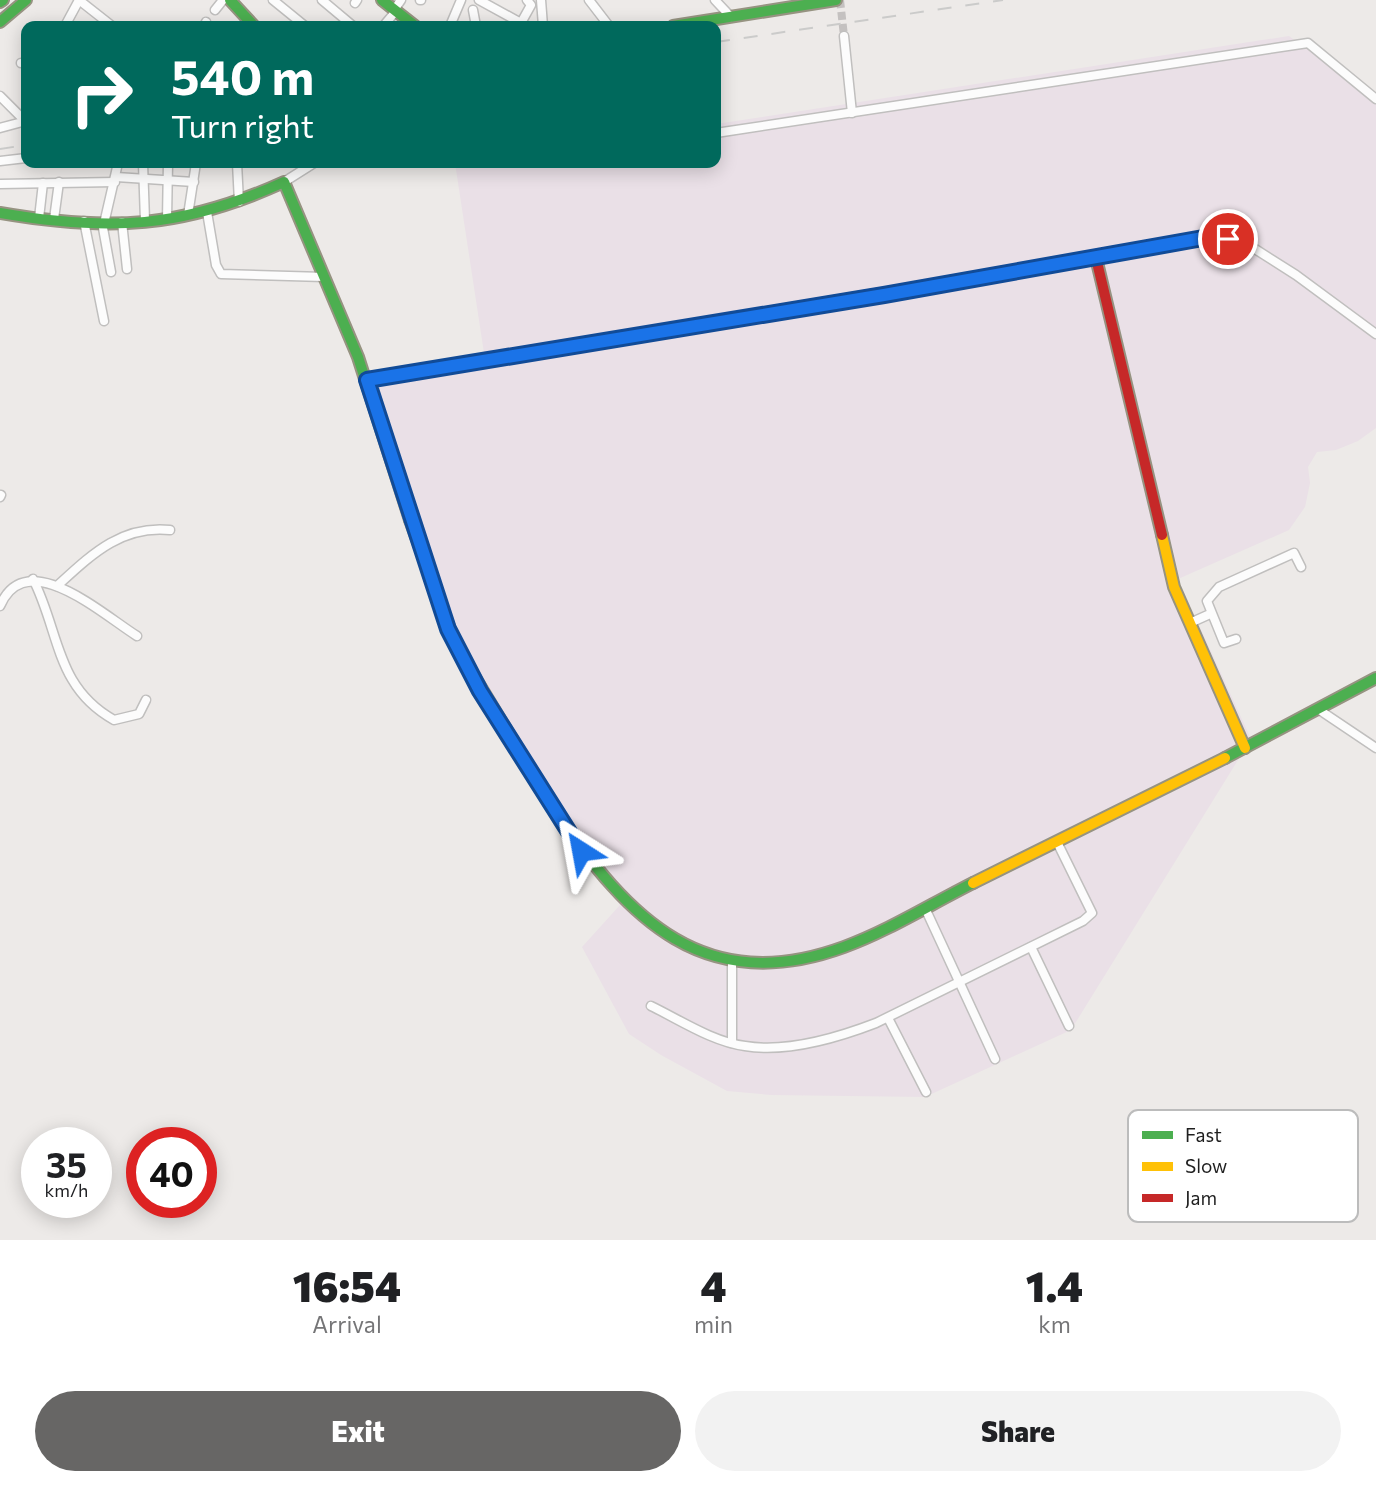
<!DOCTYPE html>
<html lang="en">
<head>
<meta charset="utf-8">
<style>
	body { margin:0; font-family:Commissioner,sans-serif; background:#f2f2f2; color:#202124; height:100vh; display:flex; flex-direction:column; font-size:26px; white-space:nowrap }
	* { box-sizing:border-box; margin:0 }
	p { font-size:23px; color:#757577 }
	.icon { flex:none; width:38px; height:38px; fill:none; stroke:currentColor; stroke-width:2; stroke-linecap:round; stroke-linejoin:round }
	.map { position:relative; height:1240px; overflow:hidden }
	.side { display:flex; flex-direction:column; background:#fff; flex:1 }
	.side>* { flex:none }
	.top-card { position:absolute; left:21px; top:21px; width:700px; height:147px; border-radius:14px; box-shadow:0 4px 18px #0003; background:#00695c; color:#fff; overflow:hidden }
	.speed { position:absolute; left:21px; top:1127px; display:flex; gap:14px; font-size:35px; font-weight:700; text-align:center }
	.speed>* { display:grid; place-content:center; width:91px; height:91px; border-radius:50%; background:#fff; box-shadow:0 4px 18px #0003; line-height:1 }
	.speed small { font-size:18px; font-weight:400 }
	.speed .limit { border:10px solid #d22; background:#fff; color:#111 }
	.pin { position:absolute; display:grid; place-items:center; width:60px; height:60px; color:#fff; margin:-30px; border:4px solid #fff; border-radius:50%; box-shadow:0 2px 7px #0007 }
	.me { position:absolute; width:77px; margin:-38px; rotate:326deg; stroke-linejoin:round; filter:drop-shadow(0 0 5px #0008) }
	.turn { display:flex; align-items:center; gap:24px; height:147px; padding:0 35px; font-size:32px }
	.turn .icon { width:91px; height:91px; stroke-width:2.5 }
	.turn b { display:block; font-size:49px; line-height:60px }
	.eta { display:flex; justify-content:space-evenly; align-items:center; height:119px; text-align:center }
	.eta b { font-size:42px; font-weight:800; line-height:49px }
	.button { display:flex; gap:14px; margin-top:auto; padding:14px 35px }
	.button a { flex:1; height:80px; border-radius:42px; background:#676665; color:#fff; font-size:28px; font-weight:800; line-height:80px; text-align:center }
	.button a+a { background:#f2f2f2; color:#202124 }
	.map>svg:first-child { display:block }
	.industrial { fill:#eae0e7 }
	.lines { fill:none; stroke-linecap:round; stroke-linejoin:round }
	.street-tunnel { stroke:#c4c1c0; stroke-width:8; stroke-dasharray:8 4; stroke-linecap:butt }
	.street-casing { stroke:#c0bfbe; stroke-width:11 }
	.fast-casing { stroke:#969381; stroke-width:14 }
	.slow-casing { stroke:#969381; stroke-width:14 }
	.jam-casing { stroke:#969381; stroke-width:14 }
	.street { stroke:#fcfcfc; stroke-width:8 }
	.fast { stroke:#4caf50; stroke-width:10 }
	.slow { stroke:#ffc107; stroke-width:10 }
	.jam { stroke:#c62828; stroke-width:10 }
	.rail { stroke:#cbcbca; stroke-width:2; stroke-dasharray:14 14; stroke-linecap:butt }
	.route-casing { stroke:#114b97; stroke-width:18 }
	.route { stroke:#1a73e8; stroke-width:12 }
	.key { fill:#fff; stroke:#bcbcbc; stroke-width:2 }
	.key-label { font-size:19px; fill:#1f1f1f }
</style>
</head>
<body>
<div class="map">
<svg width="1376" height="1240" viewBox="0 0 1376 1240">
	<rect width="100%" height="100%" fill="#edeae8"/>
	<polygon class="industrial" points="1289,36 1376,100 1376,428 1358,441 1336,450 1317,452 1308,467 1310,483 1305,507 1289,530 1178,579 1251,739 1071,1030 925,1097 771,1095 727,1091 661,1055 629,1034 582,947 620,905 555,821 445,633 358,377 484,353 455,163 716,163 716,124"/>
	<g class="lines">
		<polyline class="street-tunnel" points="840,0 844,36"/>
		<defs>
			<g id="street">
				<polyline points="79,0 112,26"/>
				<polyline points="273,0 305,26"/>
				<polyline points="322,0 353,26"/>
				<polyline points="420,0 421,0"/>
				<polyline points="479,0 521,23 531,5 527,0"/>
				<polyline points="541,0 543,26"/>
				<polyline points="589,0 609,26"/>
				<polyline points="715,0 731,17"/>
				<polyline points="355,3 357,0"/>
				<polyline points="215,10 223,0"/>
				<polyline points="394,10 401,0"/>
				<polyline points="473,10 476,26"/>
				<polyline points="385,24 396,11"/>
				<polyline points="65,26 79,0"/>
				<polyline points="204,26 206,22"/>
				<polyline points="450,26 461,0"/>
				<polyline points="844,36 852,113"/>
				<polyline points="21,63 26,63"/>
				<polyline points="0,96 25,121"/>
				<polyline points="0,128 26,121"/>
				<polyline points="716,133 1308,43 1376,99"/>
				<polyline points="0,161 26,158"/>
				<polyline points="143,163 145,221"/>
				<polyline points="237,163 239,202"/>
				<polyline points="116,177 194,182"/>
				<polyline points="284,182 314,163"/>
				<polyline points="0,184 115,182"/>
				<polyline points="207,212 216,265 221,274 324,277"/>
				<polyline points="188,215 196,163"/>
				<polyline points="39,218 43,183"/>
				<polyline points="54,219 59,182"/>
				<polyline points="167,219 168,163"/>
				<polyline points="84,221 104,321"/>
				<polyline points="122,222 127,269"/>
				<polyline points="1096,258 1203,238 1228,239 1255,249 1296,275 1376,334"/>
				<polyline points="111,272 103,228 118,163"/>
				<polyline points="0,497 1,495"/>
				<path d="M33,579C60,632 55,687 114,720L139,714L146,700"/>
				<path d="M57,586C91,555 121,525 170,530"/>
				<path d="M0,606C26,545 102,614 137,636"/>
				<polyline points="1190,623 1210,614"/>
				<polyline points="1236,639 1224,643 1207,601 1219,587 1294,553 1301,567"/>
				<polyline points="1318,709 1376,748"/>
				<polyline points="925,908 995,1059"/>
				<polyline points="1031,947 1069,1026"/>
				<path d="M651,1006C680,1020 713,1042 745,1046C787,1053 837,1038 876,1023L1083,921L1092,913L1057,842"/>
				<polyline points="888,1018 926,1092"/>
				<polyline points="732,1043 732,961"/>
			</g>
			<g id="fast">
				<polyline points="230,0 254,26"/>
				<polyline points="382,0 415,26"/>
				<polyline points="0,2 3,0"/>
				<polyline points="0,22 26,0"/>
				<polyline points="673,26 836,0"/>
				<path d="M0,213C109,232 183,228 284,182L358,357L410,520"/>
				<polyline points="600,341 1031,269"/>
				<polyline points="1225,758 1376,678"/>
				<path d="M556,812C628,919 705,998 844,947C888,931 931,904 973,883"/>
			</g>
			<g id="slow">
				<polyline points="367,380 600,341"/>
				<polyline points="410,520 456,646 556,812"/>
				<polyline points="1162,535 1174,587 1245,748"/>
				<polyline points="973,883 1225,758"/>
			</g>
			<polyline id="jam" points="1031,269 1096,258 1162,535"/>
		</defs>
		<use href="#street" class="street-casing"/>
		<use href="#fast" class="fast-casing"/>
		<use href="#slow" class="slow-casing"/>
		<use href="#jam" class="jam-casing"/>
		<use href="#street" class="street"/>
		<use href="#fast" class="fast"/>
		<use href="#slow" class="slow"/>
		<use href="#jam" class="jam"/>
		<g class="rail">
			<polyline points="716,42 1003,0"/>
			<polyline points="0,149 26,145"/>
		</g>
	</g>
	<g class="lines">
		<defs>
			<polyline id="route" points="581,851 480,691 448,629 367,380 884,295 1203,238 1228,239"/>
		</defs>
		<use href="#route" class="route-casing"/>
		<use href="#route" class="route"/>
	</g>
	<rect x="1128" y="1110" width="230" height="112" rx="10" class="key"/>
	<rect x="1142" y="1131" width="31" height="8" fill="#4caf50"/>
	<rect x="1142" y="1162" width="31" height="9" fill="#ffc107"/>
	<rect x="1142" y="1194" width="31" height="8" fill="#c62828"/>
	<g class="key-label">
		<text x="1185" y="1142">Fast</text>
		<text x="1185" y="1173">Slow</text>
		<text x="1185" y="1205">Jam</text>
	</g>
</svg>
<div class="speed"><div>35<small>km/h</small></div><div class="limit">40</div></div>
<div class="pin" style="left:1228px;top:239px;background:#d93025"><svg class="icon" aria-label="arrive" viewBox="0 0 24 24"><path d="M6 21V4h12l-3 4 3 4H6"/></svg></div>
<svg class="me" style="left:581px;top:851px" viewBox="-20 -20 40 40"><path d="M0-17L14 15 0 8-14 15z" fill="#1a73e8" stroke="#fff" stroke-width="4"/></svg>
<div class="top-card">
<div class="turn"><svg class="icon" aria-label="right" viewBox="0 0 24 24"><path d="M7 20v-9h11M14 6l5 5-5 5"/></svg><div><b>540 m</b>Turn right</div></div>
</div>
</div>
<section class="side">
<div class="eta">
<div><b>16:54</b><p>Arrival</p></div>
<div><b>4</b><p>min</p></div>
<div><b>1.4</b><p>km</p></div>
</div>
<div class="button"><a>Exit</a><a>Share</a></div>
</section>
</body>
</html>
